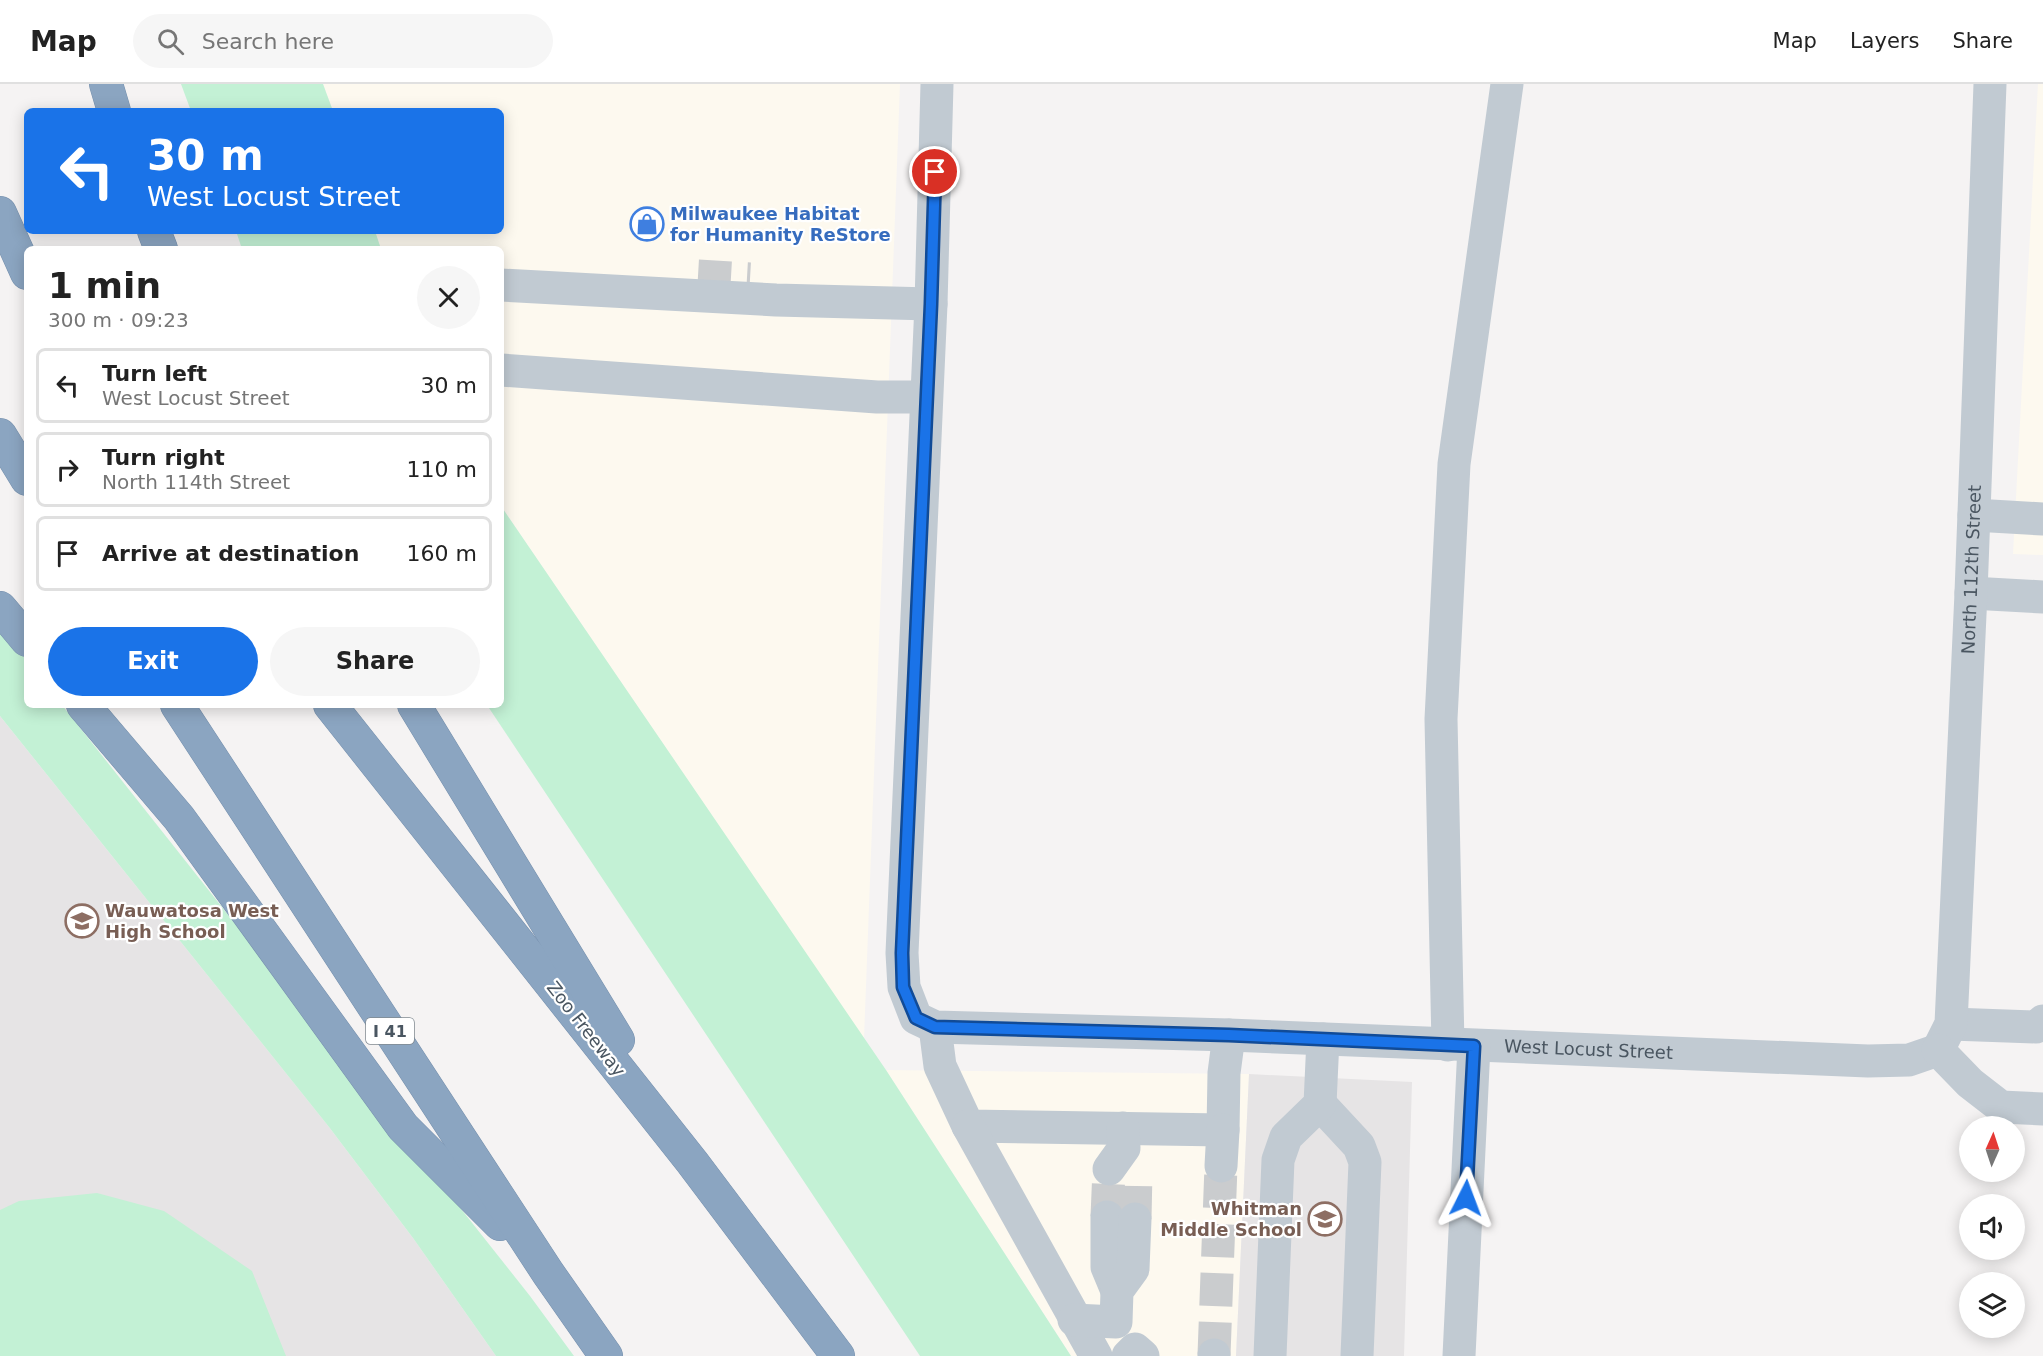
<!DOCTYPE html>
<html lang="en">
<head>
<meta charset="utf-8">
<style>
	body { margin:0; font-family:"DejaVu Sans",sans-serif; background:#f6f6f6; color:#222; height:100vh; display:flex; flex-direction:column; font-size:22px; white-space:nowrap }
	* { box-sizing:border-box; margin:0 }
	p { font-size:20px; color:#767676 }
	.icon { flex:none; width:33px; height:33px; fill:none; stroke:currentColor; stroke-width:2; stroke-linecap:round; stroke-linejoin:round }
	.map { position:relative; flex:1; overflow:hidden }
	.panel { position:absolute; left:24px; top:162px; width:480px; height:462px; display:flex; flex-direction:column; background:#fff; border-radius:9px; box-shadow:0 3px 15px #0003 }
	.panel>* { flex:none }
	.top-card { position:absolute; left:24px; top:24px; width:480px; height:126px; border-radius:9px; box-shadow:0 3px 15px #0003; background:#1a73e8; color:#fff; overflow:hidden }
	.needle { width:39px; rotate:3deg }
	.controls { position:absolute; left:1959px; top:1032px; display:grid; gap:12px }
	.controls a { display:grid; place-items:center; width:66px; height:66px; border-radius:50%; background:#fff; box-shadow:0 3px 15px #0003; font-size:30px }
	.pin { position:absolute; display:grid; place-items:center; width:51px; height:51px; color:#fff; margin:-26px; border:3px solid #fff; border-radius:50%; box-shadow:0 2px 6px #0007 }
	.me { position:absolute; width:66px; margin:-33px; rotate:3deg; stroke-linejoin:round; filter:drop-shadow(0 0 4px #0008) }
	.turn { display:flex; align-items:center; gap:21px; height:126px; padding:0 24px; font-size:27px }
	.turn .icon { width:78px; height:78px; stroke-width:2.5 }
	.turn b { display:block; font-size:42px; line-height:51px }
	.round { display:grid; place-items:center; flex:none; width:63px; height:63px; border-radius:32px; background:#f6f6f6 }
	.headline { display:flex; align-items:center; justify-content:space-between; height:102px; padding:0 24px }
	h1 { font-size:36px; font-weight:700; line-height:45px }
	.primary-button { display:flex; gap:12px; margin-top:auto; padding:12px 24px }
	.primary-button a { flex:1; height:69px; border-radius:36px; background:#1a73e8; color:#fff; font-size:24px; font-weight:700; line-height:69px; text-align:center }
	.primary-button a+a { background:#f6f6f6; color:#222 }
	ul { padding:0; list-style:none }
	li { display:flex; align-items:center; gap:18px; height:75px; margin:0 12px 9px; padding:0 12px; border:3px solid #e0e0e0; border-radius:9px }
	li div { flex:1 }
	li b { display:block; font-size:22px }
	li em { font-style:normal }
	header { display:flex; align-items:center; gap:36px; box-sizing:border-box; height:84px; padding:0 30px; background:#fff; border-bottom:2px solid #e0e0e0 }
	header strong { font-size:28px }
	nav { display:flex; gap:33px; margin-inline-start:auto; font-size:21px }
	.search { width:420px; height:54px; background:#f6f6f6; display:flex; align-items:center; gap:15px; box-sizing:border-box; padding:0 21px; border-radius:33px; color:#767676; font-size:22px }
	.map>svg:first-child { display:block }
	.commercial { fill:#fdf9ef }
	.education { fill:#e6e4e5 }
	.green { fill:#c3f1d5 }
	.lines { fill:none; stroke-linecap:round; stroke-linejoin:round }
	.minor-tunnel { stroke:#caccce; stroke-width:33; stroke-dasharray:33 16; stroke-linecap:butt }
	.highway-casing { stroke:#7690ad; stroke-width:34 }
	.minor { stroke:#c1cad2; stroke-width:33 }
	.highway { stroke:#8ba5c1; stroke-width:33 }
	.route-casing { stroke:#114b97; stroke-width:15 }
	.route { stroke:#1a73e8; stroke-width:10 }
	.labels { text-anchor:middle; stroke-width:4.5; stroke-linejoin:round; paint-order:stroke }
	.shield { fill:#fff; stroke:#808990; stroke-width:1.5 }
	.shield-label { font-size:16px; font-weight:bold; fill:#4a5661 }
	.shop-label { font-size:18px; font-weight:bold; fill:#366cbe; stroke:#fff; text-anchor:start }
	.street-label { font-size:18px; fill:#4a5661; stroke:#fff }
	.education-label { font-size:18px; font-weight:bold; fill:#785e54; stroke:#fff; text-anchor:start }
</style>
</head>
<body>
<header>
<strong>Map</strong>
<div class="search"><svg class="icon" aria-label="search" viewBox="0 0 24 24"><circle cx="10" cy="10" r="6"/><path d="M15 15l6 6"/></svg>Search here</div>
<nav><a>Map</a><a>Layers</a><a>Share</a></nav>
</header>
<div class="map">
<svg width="2043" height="1272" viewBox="0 0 2043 1272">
	<rect width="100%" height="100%" fill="#f5f3f3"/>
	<g class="commercial">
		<polygon points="323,0 900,0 864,955 501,422 501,165 381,165 375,147 501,147 501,27 333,27"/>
		<polygon points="2038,0 2043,0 2043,471 2013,470"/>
		<polygon points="886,986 1249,990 1236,1272 1071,1272"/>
	</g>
	<g class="education">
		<polygon points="0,632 329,1043 413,1154 496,1272 0,1272"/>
		<polygon points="1249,990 1412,998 1404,1272 1236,1272"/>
	</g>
	<g class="green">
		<polygon points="181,0 323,0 333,27 191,27"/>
		<polygon points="236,147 375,147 381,165 242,165"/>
		<polygon points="501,422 886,986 1071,1272 920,1272 487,621 501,621"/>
		<polygon points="0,543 27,577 27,621 62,621 530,1212 574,1272 496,1272 413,1154 329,1043 0,632"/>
		<polygon points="97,1109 164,1127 252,1187 286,1272 0,1272 0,1126 19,1117"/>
	</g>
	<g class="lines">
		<g class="minor-tunnel">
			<polyline points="698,192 750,195"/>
			<polyline points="1107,1133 1109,1085"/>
			<polyline points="1135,1135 1136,1087"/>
			<polyline points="1214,1271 1221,1082"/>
		</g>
		<defs>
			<g id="highway">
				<polyline points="106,0 114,27"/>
				<polyline points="0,129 27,189"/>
				<polyline points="154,147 161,165"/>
				<polyline points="0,351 27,395"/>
				<polyline points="0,524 27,556"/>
				<polyline points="83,621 179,734 403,1043 500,1140"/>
				<polyline points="177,621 548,1189 606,1272"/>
				<polyline points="330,621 692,1078 838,1272"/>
				<polyline points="414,621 618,956"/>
			</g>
		</defs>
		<use href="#highway" class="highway-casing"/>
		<g class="minor">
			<path id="s1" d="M937,0L931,220L902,869L904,903L916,934L935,943L1229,951L1868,977L1909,976L1938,966"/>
			<polyline points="501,201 776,216 931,220"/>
			<polyline points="501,286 877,313 926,313"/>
			<polyline points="1974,431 2043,435"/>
			<polyline points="1971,509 2043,513"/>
			<polyline points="1951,940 2036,943 2043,937"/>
			<polyline points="935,943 940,982 968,1042 1223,1046 1224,989 1229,951"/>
			<polyline points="1448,961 1441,635 1454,380 1507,0"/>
			<path id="s2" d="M1938,966L1951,940L1971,509L1990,0"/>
			<polyline points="1938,966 1970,999 2001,1023 2043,1025"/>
			<polyline points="1320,1020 1359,1062 1365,1078 1357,1272"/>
			<polyline points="968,1042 1096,1272"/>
			<polyline points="1221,1082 1223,1046"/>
			<polyline points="1109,1085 1124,1064 1123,1044"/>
			<polyline points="1107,1133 1107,1183 1117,1207"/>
			<polyline points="1074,1236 1116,1238 1117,1207 1133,1185 1135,1135"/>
			<polyline points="1128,1272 1135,1265 1143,1272"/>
			<polyline points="1214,1272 1214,1271"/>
			<polyline points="1270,1272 1278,1076 1286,1053 1320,1020 1323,955"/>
			<polyline points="1459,1272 1474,962"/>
		</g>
		<use href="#highway" class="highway"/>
	</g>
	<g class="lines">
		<defs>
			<polyline id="route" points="935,88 931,220 902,869 903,903 916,934 935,943 1229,951 1474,962 1466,1114"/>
		</defs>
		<use href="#route" class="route-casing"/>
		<use href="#route" class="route"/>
	</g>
	<defs>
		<symbol id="shop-ring" viewBox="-11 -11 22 22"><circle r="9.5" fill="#fff" stroke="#3f7fe0" stroke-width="1.5"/><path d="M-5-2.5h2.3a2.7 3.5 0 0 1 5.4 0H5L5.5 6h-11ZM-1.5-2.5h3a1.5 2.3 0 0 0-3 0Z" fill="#3f7fe0"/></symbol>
		<symbol id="school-ring" viewBox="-11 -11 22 22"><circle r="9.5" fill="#fff" stroke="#8d6e63" stroke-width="1.5"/><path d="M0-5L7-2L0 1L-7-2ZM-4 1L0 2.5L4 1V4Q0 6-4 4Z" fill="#8d6e63"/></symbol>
	</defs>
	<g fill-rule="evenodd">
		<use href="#shop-ring" x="628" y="121" width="38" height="38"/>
		<use href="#school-ring" x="63" y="818" width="38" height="38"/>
		<use href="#school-ring" x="1306" y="1116" width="38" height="38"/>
	</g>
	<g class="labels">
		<rect class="shield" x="366" y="934" width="48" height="26" rx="4.5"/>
		<g class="shield-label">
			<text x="390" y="953">I 41</text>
		</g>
		<g class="shop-label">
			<text x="670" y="136">Milwaukee Habitat<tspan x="670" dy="21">for Humanity ReStore</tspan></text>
		</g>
		<g class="street-label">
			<text dy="6" stroke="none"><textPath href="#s2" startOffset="484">North 112th Street</textPath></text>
			<text transform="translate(586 945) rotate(52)" y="6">Zoo Freeway</text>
			<text dy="6" stroke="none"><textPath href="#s1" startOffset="1612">West Locust Street</textPath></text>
		</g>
		<g class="education-label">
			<text x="105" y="833">Wauwatosa West<tspan x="105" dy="21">High School</tspan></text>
			<text x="1302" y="1131" text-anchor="end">Whitman<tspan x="1302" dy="21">Middle School</tspan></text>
		</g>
	</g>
</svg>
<div class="controls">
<a><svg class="needle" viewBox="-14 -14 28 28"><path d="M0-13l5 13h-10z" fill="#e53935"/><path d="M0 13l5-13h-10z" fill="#767676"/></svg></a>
<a><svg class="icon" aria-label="sound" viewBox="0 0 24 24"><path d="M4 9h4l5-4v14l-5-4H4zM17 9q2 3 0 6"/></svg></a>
<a><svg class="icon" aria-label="layers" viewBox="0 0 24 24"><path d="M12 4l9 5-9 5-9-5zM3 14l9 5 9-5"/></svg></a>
</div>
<div class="pin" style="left:935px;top:88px;background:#d93025"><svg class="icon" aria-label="arrive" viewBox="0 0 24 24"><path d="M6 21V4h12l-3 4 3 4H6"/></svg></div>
<svg class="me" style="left:1466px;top:1114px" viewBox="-20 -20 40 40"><path d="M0-17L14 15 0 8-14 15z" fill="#1a73e8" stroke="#fff" stroke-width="4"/></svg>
<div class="top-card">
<div class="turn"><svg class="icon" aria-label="left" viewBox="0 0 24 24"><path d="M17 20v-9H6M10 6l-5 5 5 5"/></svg><div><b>30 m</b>West Locust Street</div></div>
</div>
<section class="panel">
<div class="headline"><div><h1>1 min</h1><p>300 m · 09:23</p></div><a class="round"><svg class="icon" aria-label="close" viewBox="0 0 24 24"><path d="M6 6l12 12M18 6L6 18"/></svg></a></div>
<ul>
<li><svg class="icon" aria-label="left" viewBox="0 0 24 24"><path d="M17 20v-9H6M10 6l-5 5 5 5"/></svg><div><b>Turn left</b><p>West Locust Street</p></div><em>30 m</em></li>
<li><svg class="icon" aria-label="right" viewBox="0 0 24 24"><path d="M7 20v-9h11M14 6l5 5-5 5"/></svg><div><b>Turn right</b><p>North 114th Street</p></div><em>110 m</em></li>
<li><svg class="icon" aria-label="arrive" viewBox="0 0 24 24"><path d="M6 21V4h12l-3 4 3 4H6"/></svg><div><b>Arrive at destination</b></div><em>160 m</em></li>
</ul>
<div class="primary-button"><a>Exit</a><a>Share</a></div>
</section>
</div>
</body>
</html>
